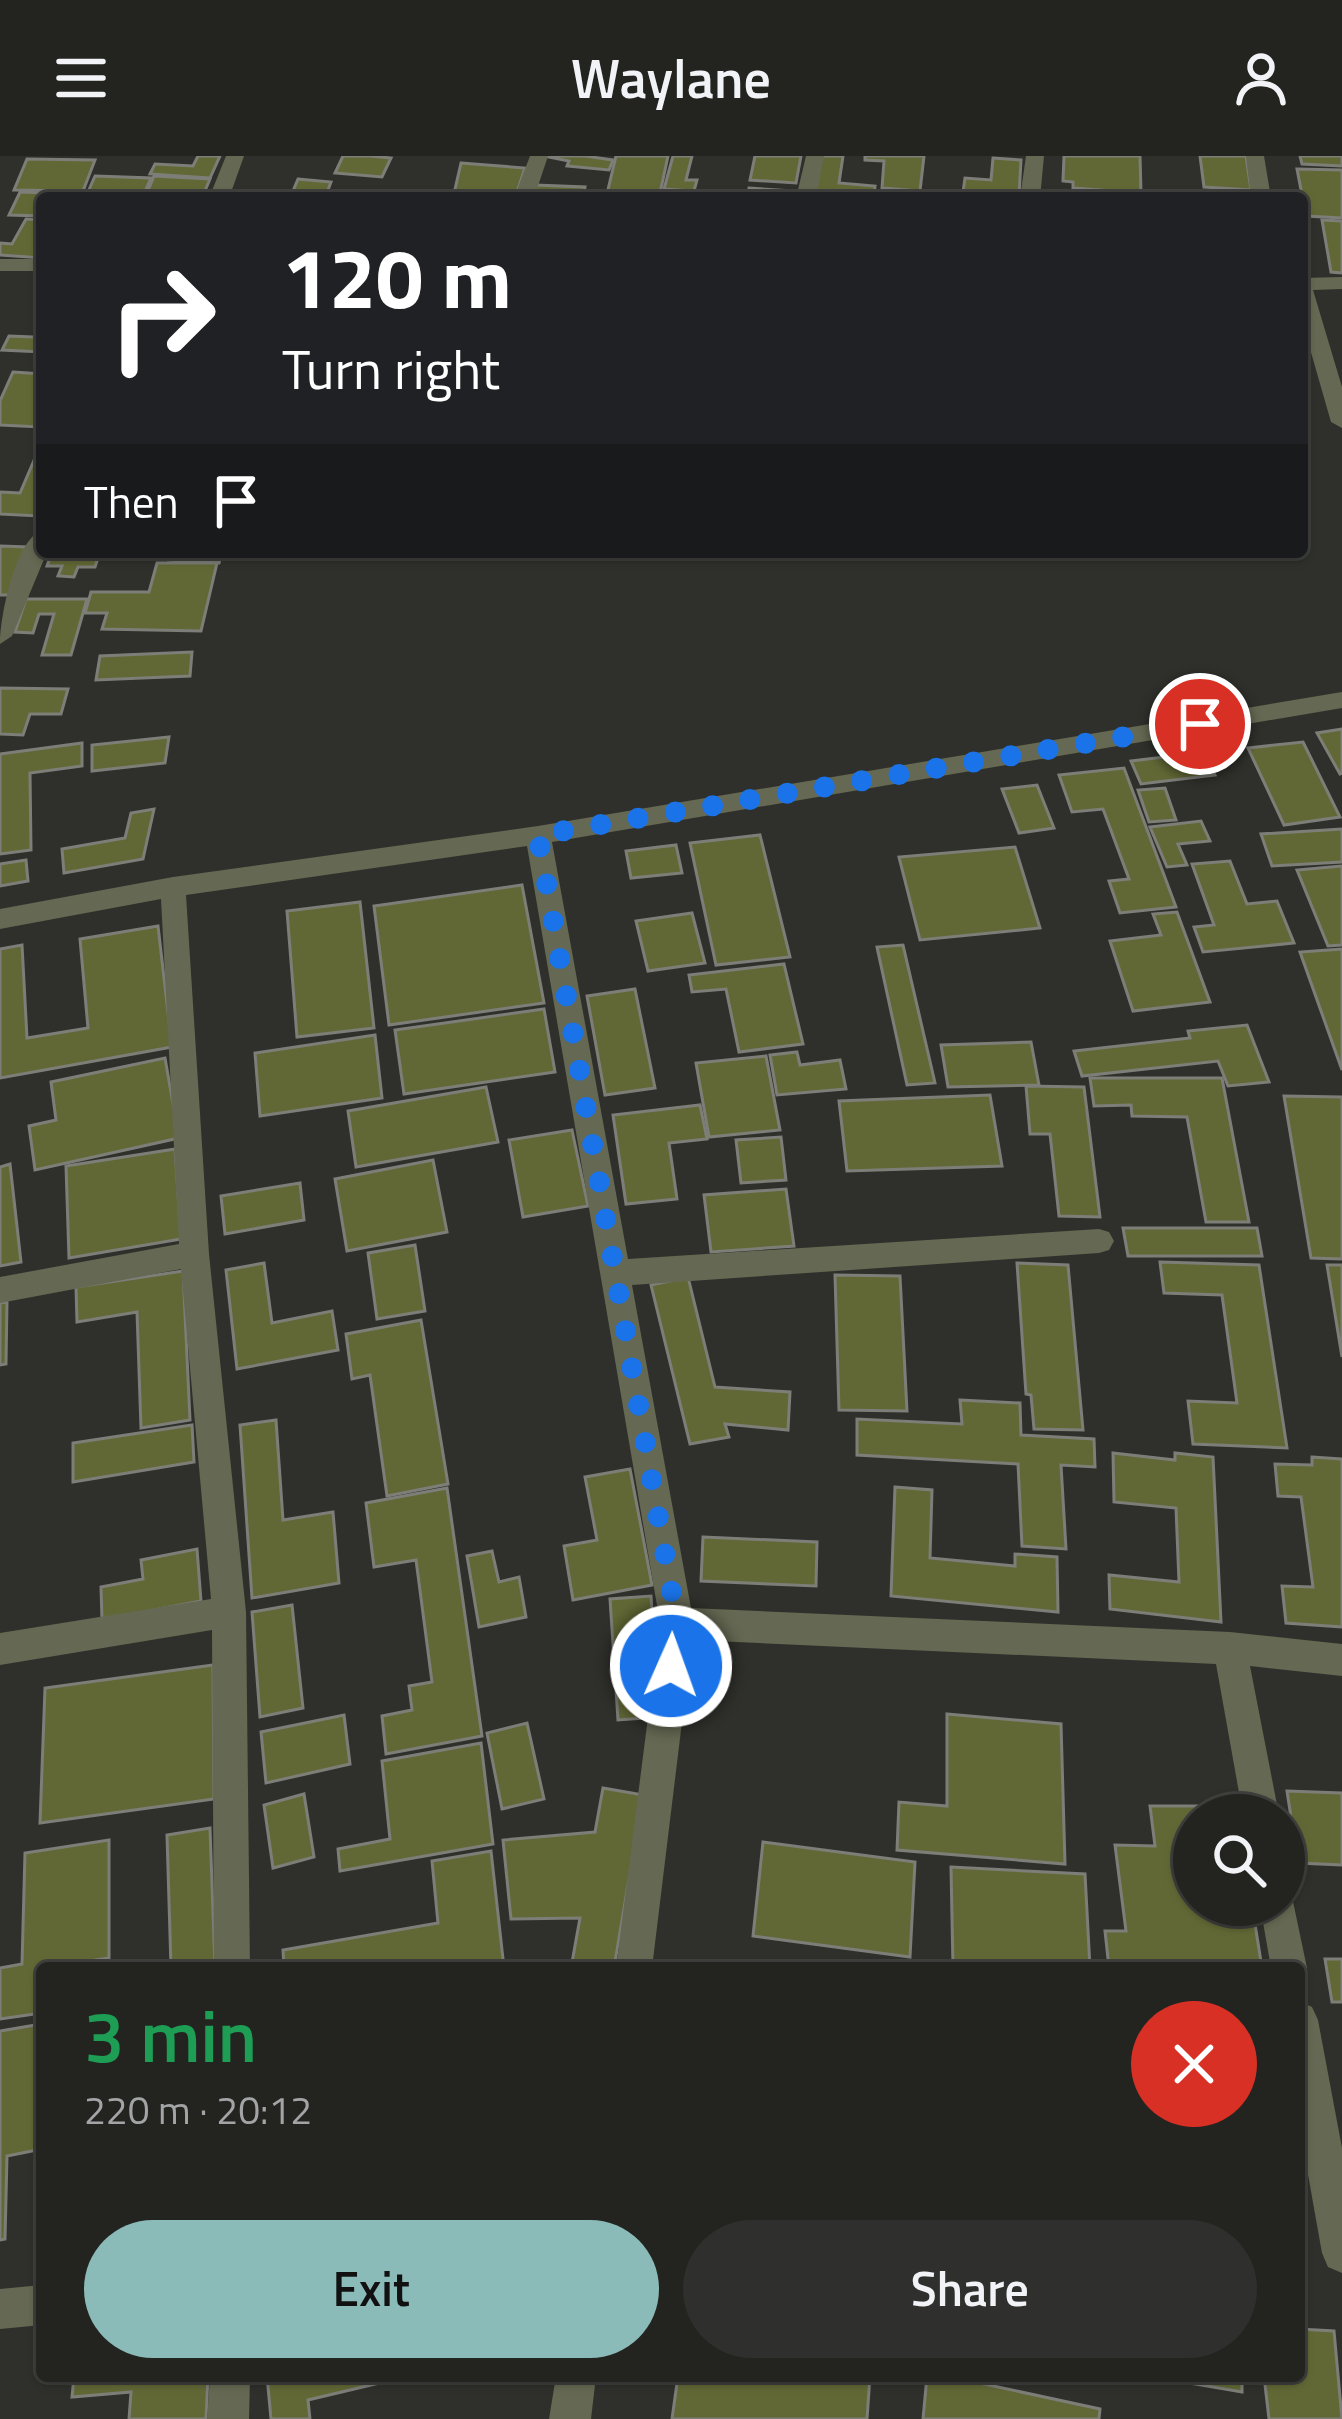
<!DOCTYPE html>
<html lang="en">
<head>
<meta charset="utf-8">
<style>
	body { margin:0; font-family:"Titillium Web",sans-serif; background:#2f302d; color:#f1f3f6; height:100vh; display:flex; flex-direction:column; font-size:45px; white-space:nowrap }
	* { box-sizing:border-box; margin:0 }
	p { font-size:39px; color:#a3a4a5 }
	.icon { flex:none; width:66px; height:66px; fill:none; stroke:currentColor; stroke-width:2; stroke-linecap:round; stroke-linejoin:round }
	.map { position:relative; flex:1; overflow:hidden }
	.sheet { position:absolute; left:36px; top:1806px; width:1269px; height:420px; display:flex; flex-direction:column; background:#232420; border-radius:12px; box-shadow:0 3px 9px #0004,0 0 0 3px #40413e }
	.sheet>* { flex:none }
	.top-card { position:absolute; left:36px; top:36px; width:1272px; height:366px; border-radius:12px; box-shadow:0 3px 9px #0004,0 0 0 3px #40413e; background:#202124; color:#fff; overflow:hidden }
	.fabs { position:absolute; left:1173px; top:1638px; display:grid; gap:24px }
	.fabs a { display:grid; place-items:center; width:132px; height:132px; border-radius:50%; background:#232420; box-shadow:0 3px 9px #0004,0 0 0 3px #40413e; font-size:60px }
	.pin { position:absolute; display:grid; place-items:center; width:102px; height:102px; color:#fff; margin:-51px; border:6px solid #fff; border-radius:50%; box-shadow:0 3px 12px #0007 }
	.me { position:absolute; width:132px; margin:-66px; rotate:2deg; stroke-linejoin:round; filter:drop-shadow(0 0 9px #0008) }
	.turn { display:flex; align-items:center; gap:42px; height:252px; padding:0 48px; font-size:54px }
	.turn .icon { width:156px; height:156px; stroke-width:2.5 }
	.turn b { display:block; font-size:84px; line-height:102px }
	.then { display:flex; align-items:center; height:114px; padding:0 48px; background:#0003; gap:24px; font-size:45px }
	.round { display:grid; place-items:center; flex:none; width:126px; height:126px; border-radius:63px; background:#2f302d }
	.overview { display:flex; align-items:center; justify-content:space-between; height:204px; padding:0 48px }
	h1 { font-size:72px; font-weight:600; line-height:90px; color:#1e9e55 }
	.primary-button { display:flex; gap:24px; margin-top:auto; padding:24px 48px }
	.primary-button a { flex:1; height:138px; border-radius:72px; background:#8bbbb9; color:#111; font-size:48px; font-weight:600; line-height:138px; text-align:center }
	.primary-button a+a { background:#2f302d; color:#f1f3f6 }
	header { display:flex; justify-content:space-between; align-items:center; height:156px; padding:0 48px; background:#232420; font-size:54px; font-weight:600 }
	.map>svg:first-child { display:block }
	.building { fill:#626835; stroke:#7d7e78; stroke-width:3 }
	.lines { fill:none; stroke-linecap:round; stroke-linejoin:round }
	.street { fill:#656852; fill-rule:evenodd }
	.route { stroke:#1a73e8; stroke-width:21; stroke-dasharray:0 37.8 }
</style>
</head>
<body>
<header><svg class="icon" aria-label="menu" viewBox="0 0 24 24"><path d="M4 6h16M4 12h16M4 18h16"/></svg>Waylane<svg class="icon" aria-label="person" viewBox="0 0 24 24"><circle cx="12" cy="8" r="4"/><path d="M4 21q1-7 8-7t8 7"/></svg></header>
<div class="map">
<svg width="1342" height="2263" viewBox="0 0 1342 2263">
	<rect width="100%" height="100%" fill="#2f302b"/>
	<g class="building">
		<polygon points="198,0 220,0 210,22 150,18 155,8 193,10"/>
		<polygon points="343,0 370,0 391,2 382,21 335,17"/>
		<polygon points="544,0 585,0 613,4 609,14 567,10 569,5"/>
		<polygon points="616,0 668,0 659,42 606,42"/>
		<polygon points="673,0 692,0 686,24 697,24 694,35 664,33"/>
		<polygon points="755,0 801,0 796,27 750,24"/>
		<polygon points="820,0 843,0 839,27 875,30 874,42 814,36"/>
		<polygon points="865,0 924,0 920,35 882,32 884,5 865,4"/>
		<polygon points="1064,0 1140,0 1141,37 1073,32 1073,26 1063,25"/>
		<polygon points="1200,0 1246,0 1251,34 1204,31"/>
		<polygon points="1300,0 1342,0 1342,10 1302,8"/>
		<polygon points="993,2 1021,4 1019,40 963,36 965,22 991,24"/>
		<polygon points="27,3 95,4 83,35 14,34"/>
		<polygon points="461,7 525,12 515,42 453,42"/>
		<polygon points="1297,13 1342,14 1342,62 1306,60"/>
		<polygon points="95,20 151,22 142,42 106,42 108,37 88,36"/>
		<polygon points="154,20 210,23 202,42 170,42 171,39 147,37"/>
		<polygon points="298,23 331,26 325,42 290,42"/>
		<polygon points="535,29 585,31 583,42 531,40"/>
		<polygon points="749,32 792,35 791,42 747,42"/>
		<polygon points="20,36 50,37 42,42 42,60 9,59"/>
		<polygon points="26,63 42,64 42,102 0,99 0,87 12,88"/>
		<polygon points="1322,64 1342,65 1342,117 1331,116"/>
		<polygon points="42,162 42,196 2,194 9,180 34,181"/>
		<polygon points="13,216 42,218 40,271 0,269 0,245"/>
		<polygon points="41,288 39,360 0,358 0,336 20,337"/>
		<polygon points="0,390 28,391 9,439 0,439"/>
		<polygon points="52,396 100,396 95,411 78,411 74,421 58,420 62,410 47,410"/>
		<polygon points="172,396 222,396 219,407 169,404"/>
		<polygon points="157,407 217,407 201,475 102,473 107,457 85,457 91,436 149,436"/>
		<polygon points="26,443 87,443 71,499 42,499 54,458 39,458 33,477 15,476"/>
		<polygon points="192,496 190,520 96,524 100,500"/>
		<polygon points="0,532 68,533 61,558 30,558 23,579 0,578"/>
		<polygon points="1342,573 1342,617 1340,618 1317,577"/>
		<polygon points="169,581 165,607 92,615 92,589"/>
		<polygon points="1303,586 1340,661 1284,669 1248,592"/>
		<polygon points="82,587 82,610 30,617 31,694 0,698 0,598"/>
		<polygon points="1205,596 1215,619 1141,628 1131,605"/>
		<polygon points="1124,612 1176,751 1120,757 1109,725 1129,723 1103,653 1072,656 1059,619"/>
		<polygon points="1037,629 1054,672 1019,677 1002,633"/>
		<polygon points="1165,632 1176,664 1149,666 1138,634"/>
		<polygon points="154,653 143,703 64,717 62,693 125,682 131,657"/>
		<polygon points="1201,665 1210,685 1178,688 1187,709 1167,711 1150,671"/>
		<polygon points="1342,673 1342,706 1272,710 1261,678"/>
		<polygon points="760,679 790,801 716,809 690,687"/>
		<polygon points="676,689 682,717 631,722 626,695"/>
		<polygon points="1015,691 1040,772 920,784 899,701"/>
		<polygon points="26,704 28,725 0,730 0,708"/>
		<polygon points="1230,705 1247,748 1277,745 1294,787 1203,796 1194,771 1214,769 1192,708"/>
		<polygon points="1342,710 1342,789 1328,790 1297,714"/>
		<polygon points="522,729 544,847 389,869 374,750"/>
		<polygon points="360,746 374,872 297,881 287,755"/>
		<polygon points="1177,756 1210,846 1133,855 1110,785 1161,779 1153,758"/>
		<polygon points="692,757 705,807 648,815 636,765"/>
		<polygon points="158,770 172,891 0,922 0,793 22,789 27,882 88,872 80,783"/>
		<polygon points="903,789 935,927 907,929 877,791"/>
		<polygon points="1342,793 1342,914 1300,796"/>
		<polygon points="784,808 803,888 739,896 726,833 692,836 689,819"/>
		<polygon points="635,833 655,932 605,939 587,840"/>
		<polygon points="544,853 555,916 404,938 395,874"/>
		<polygon points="1247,869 1269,926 1228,930 1218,905 1082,920 1074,895 1190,882 1188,875"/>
		<polygon points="375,879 382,942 260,960 255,897"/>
		<polygon points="1031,886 1039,929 948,931 941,889"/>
		<polygon points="797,896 800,909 840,904 846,933 777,939 770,899"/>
		<polygon points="766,900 780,974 709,981 696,907"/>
		<polygon points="165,902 179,982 35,1014 29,970 56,964 51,926"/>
		<polygon points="1090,922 1222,922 1249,1066 1206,1066 1187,961 1132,960 1131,949 1094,950"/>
		<polygon points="1026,930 1084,931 1100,1061 1059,1060 1050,978 1030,978"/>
		<polygon points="486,931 498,986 356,1011 348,955"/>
		<polygon points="990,939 1002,1010 847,1015 839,945"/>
		<polygon points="1284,940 1342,941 1342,1103 1311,1102"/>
		<polygon points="700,949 707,983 669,987 677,1043 626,1048 613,959"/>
		<polygon points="572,974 588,1050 523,1061 509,984"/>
		<polygon points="781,981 786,1024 741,1027 736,984"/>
		<polygon points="175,993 181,1083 69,1102 66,1010"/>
		<polygon points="433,1004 447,1076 347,1095 335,1023"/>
		<polygon points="10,1008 21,1106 0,1110 0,1011"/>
		<polygon points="300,1027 304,1064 225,1078 221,1040"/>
		<polygon points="786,1033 794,1090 711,1096 704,1039"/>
		<polygon points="1123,1072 1257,1072 1262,1100 1128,1100"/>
		<polygon points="415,1089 425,1155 377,1163 368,1097"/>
		<polygon points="1160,1106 1259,1109 1287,1292 1193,1288 1188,1245 1237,1247 1222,1139 1164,1137"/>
		<polygon points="264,1107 272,1167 332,1155 338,1194 237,1213 226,1114"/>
		<polygon points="1017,1107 1068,1109 1083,1274 1034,1273 1031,1239 1026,1238"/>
		<polygon points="1327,1109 1342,1109 1342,1201"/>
		<polygon points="183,1115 190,1264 141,1272 137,1156 77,1166 76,1131"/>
		<polygon points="835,1119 900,1120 907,1255 839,1254"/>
		<polygon points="688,1121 715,1231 790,1236 788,1274 725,1268 729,1281 690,1288 651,1129"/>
		<polygon points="7,1146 6,1208 0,1209 0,1147"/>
		<polygon points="421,1164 448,1328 387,1340 370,1219 352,1223 346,1178"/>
		<polygon points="960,1244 1020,1247 1021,1279 1094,1283 1095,1311 1061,1309 1066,1393 1022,1390 1018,1308 857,1299 857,1263 962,1268"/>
		<polygon points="276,1264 283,1364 333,1356 339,1427 252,1442 240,1269"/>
		<polygon points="192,1269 194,1306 73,1326 73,1287"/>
		<polygon points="1113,1297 1175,1304 1175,1297 1213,1301 1221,1466 1110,1453 1109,1419 1179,1426 1176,1352 1114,1346"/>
		<polygon points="1312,1301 1342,1303 1342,1471 1286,1467 1282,1430 1313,1431 1301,1341 1278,1340 1275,1308 1312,1309"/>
		<polygon points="630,1313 652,1429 573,1444 564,1390 597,1384 585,1321"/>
		<polygon points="895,1331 932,1334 930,1402 1015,1410 1015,1398 1057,1401 1058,1456 891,1440"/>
		<polygon points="447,1332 482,1580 386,1598 382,1560 412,1554 409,1530 432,1526 416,1404 374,1411 366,1347"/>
		<polygon points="703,1381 817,1386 816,1430 701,1425"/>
		<polygon points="197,1393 201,1445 102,1464 101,1431 143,1423 141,1404"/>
		<polygon points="492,1395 499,1426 519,1421 526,1461 479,1471 467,1400"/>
		<polygon points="651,1440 659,1561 618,1564 610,1443"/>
		<polygon points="292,1449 303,1552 260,1561 252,1456"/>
		<polygon points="213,1509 214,1643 40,1667 45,1532"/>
		<polygon points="947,1558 1061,1568 1065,1708 897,1694 899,1646 947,1650"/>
		<polygon points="344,1559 350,1608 266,1627 261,1576"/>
		<polygon points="527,1567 544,1643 502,1653 487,1577"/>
		<polygon points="481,1587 493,1688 340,1715 338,1693 390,1683 382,1605"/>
		<polygon points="603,1632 643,1639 614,1812 571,1812 580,1762 511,1763 503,1684 595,1676"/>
		<polygon points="1287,1635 1342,1637 1342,1709 1298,1707"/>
		<polygon points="304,1638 314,1701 273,1712 264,1649"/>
		<polygon points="1150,1650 1236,1650 1237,1659 1194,1659 1194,1749 1252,1749 1262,1812 1109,1812 1105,1775 1126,1775 1115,1689 1155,1690"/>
		<polygon points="210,1672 215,1812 171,1812 167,1679"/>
		<polygon points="109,1684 109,1802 42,1812 42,1857 0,1863 0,1812 22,1808 25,1697"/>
		<polygon points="763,1686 915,1706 910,1801 753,1780"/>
		<polygon points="491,1695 504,1812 284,1812 283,1794 438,1767 432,1705"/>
		<polygon points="951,1711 1085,1718 1090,1812 953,1812"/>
		<polygon points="1325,1803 1342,1803 1342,1846 1332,1846"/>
		<polygon points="41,1868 42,1993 7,2000 5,2083 0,2084 0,1875"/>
		<polygon points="1299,2173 1334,2175 1342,2263 1269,2263 1264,2220 1299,2220"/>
		<polygon points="74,2220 208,2220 206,2263 129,2263 131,2236 72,2241"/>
		<polygon points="267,2220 409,2220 308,2244 310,2263 271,2263"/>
		<polygon points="678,2220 870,2220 867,2263 672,2263"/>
		<polygon points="927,2220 947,2220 1100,2253 1099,2263 923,2263"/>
		<polygon points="1242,2220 1242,2236 1154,2221 1154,2220"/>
	</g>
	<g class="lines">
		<g class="street">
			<polygon points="226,0 244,0 229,42 209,42"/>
			<polygon points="530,0 548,0 534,42 514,42"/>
			<polygon points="806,0 824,0 816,42 796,42"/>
			<polygon points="1026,0 1044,0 1040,42 1020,42"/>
			<polygon points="1246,0 1264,0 1271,42 1251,42"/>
			<rect x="0" y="103" width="42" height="12"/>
			<polygon points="1342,121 1342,133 1313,134 1342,231 1342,272 1331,266 1302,165 1302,122"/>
			<path d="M42,374V396H47L12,480L0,488C0,461 15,384 42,374Z"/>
			<polygon points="1342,536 1342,552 552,686 628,1103 1099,1073 1109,1076 1114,1085 1109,1094 1099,1097 632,1129 691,1452 1230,1476 1342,1488 1342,1520 1250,1510 1279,1659 1243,1659 1216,1508 692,1484 652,1812 616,1812 660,1467 527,690 186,739 209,1098 246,1456 250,1812 214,1812 212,1474 0,1509 0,1477 211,1443 181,1113 0,1147 0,1121 179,1088 161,743 0,773 0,753 173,721 538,670"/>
			<polygon points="1284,1733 1291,1736 1307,1812 1299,1826 1299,1812 1271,1812 1260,1749 1284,1749"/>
			<polygon points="1299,1845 1312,1851 1318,1864 1342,1992 1342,2117 1328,2111 1322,2097 1299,1968"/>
			<polygon points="42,2129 42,2169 0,2173 0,2133"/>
			<polygon points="210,2220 250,2220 249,2263 207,2263"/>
			<polygon points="556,2220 596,2220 591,2263 549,2263"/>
		</g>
	</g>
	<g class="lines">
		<polyline class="route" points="671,1510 677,1467 538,679 1200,568"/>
	</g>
</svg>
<div class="fabs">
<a><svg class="icon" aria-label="search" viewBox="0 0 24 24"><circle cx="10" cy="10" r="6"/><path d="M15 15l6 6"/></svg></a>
</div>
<div class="pin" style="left:1200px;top:568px;background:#d93025"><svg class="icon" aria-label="arrive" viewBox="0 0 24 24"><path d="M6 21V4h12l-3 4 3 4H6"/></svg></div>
<svg class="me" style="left:671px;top:1510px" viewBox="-20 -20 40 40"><circle r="17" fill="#1a73e8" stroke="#fff" stroke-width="3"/><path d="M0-11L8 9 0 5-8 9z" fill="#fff"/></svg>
<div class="top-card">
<div class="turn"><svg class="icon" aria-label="right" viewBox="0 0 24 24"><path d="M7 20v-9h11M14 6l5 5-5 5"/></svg><div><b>120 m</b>Turn right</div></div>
<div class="then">Then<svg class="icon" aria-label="arrive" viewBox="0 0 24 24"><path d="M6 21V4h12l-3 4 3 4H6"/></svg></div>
</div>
<section class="sheet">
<div class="overview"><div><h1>3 min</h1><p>220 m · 20:12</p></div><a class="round" style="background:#d93025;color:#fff"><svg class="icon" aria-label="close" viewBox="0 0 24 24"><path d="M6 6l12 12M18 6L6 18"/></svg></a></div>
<div class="primary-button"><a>Exit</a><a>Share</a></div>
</section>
</div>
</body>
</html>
